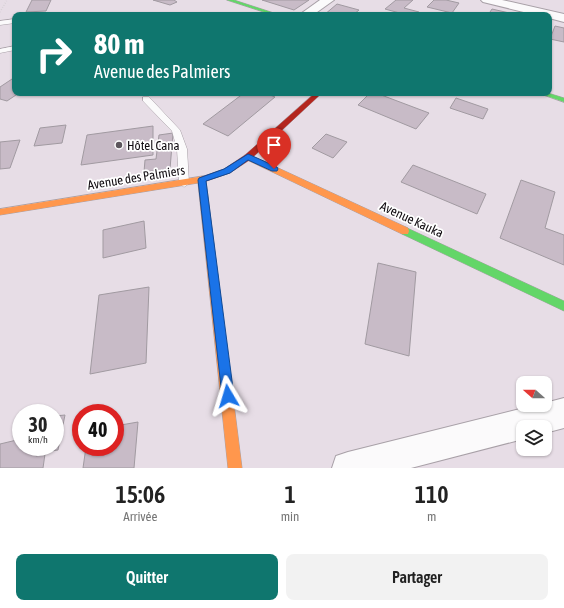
<!DOCTYPE html>
<html lang="fr">
<head>
<meta charset="utf-8">
<style>
	body { margin:0; font-family:"Asap Condensed",sans-serif; background:#f2f2f2; color:#222; height:100vh; display:flex; flex-direction:column; font-size:15px; white-space:nowrap }
	* { box-sizing:border-box; margin:0 }
	p { font-size:13px; color:#767676 }
	.icon { flex:none; width:22px; height:22px; fill:none; stroke:currentColor; stroke-width:2; stroke-linecap:round; stroke-linejoin:round }
	.map { position:relative; height:468px; overflow:hidden }
	.drawer { display:flex; flex-direction:column; background:#fff; flex:1 }
	.drawer>* { flex:none }
	.hud { position:absolute; left:12px; top:12px; width:540px; height:84px; border-radius:8px; box-shadow:0 1px 3px #0004; background:#0f766e; color:#fff; overflow:hidden }
	.needle { width:26px; rotate:291deg }
	.controls { position:absolute; left:516px; top:376px; display:grid; gap:8px }
	.controls a { display:grid; place-items:center; width:36px; height:36px; border-radius:8px; background:#fff; box-shadow:0 1px 3px #0004; font-size:20px }
	.speed { position:absolute; left:12px; top:404px; display:flex; gap:8px; font-size:20px; font-weight:700; text-align:center }
	.speed>* { display:grid; place-content:center; width:52px; height:52px; border-radius:50%; background:#fff; box-shadow:0 1px 3px #0004; line-height:1 }
	.speed small { font-size:10px; font-weight:400 }
	.speed .limit { border:6px solid #d22; background:#fff; color:#111 }
	.pin { position:absolute; display:grid; place-items:center; width:34px; height:34px; color:#fff; margin:-41px -17px; border-radius:50% 50% 50% 0; rotate:-45deg; box-shadow:0 0 4px #0007 }
	.pin .icon { rotate:45deg }
	.me { position:absolute; width:44px; margin:-22px; rotate:353deg; stroke-linejoin:round; filter:drop-shadow(0 0 3px #0008) }
	.turn { display:flex; align-items:center; gap:14px; height:84px; padding:0 16px; font-size:18px }
	.turn .icon { width:52px; height:52px; stroke-width:2.5 }
	.turn b { display:block; font-size:28px; line-height:34px }
	.eta { display:flex; justify-content:space-evenly; align-items:center; height:68px; text-align:center }
	.eta b { font-size:24px; font-weight:600; line-height:28px }
	.primary-button { display:flex; gap:8px; margin-top:auto; padding:8px 16px }
	.primary-button a { flex:1; height:46px; border-radius:8px; background:#0f766e; color:#fff; font-size:16px; font-weight:600; line-height:46px; text-align:center }
	.primary-button a+a { background:#f2f2f2; color:#222 }
	.map>svg:first-child { display:block }
	.building { fill:#c8bbc7; stroke:#a19aa1 }
	.lines { fill:none; stroke-linecap:round; stroke-linejoin:round }
	.lane-casing { stroke:#a8a0a7; stroke-width:1 }
	.street-casing { stroke:#a8a0a7; stroke-width:2 }
	.fast-casing { stroke:#a8a0a7; stroke-width:1 }
	.slow-casing { stroke:#a8a0a7; stroke-width:1 }
	.jam-casing { stroke:#a8a0a7; stroke-width:1 }
	.path { stroke:#cdc9cc; stroke-width:1.5; stroke-dasharray:0.5 2; stroke-linecap:butt }
	.lane { fill:#fbfafb; fill-rule:evenodd }
	.street { fill:#fbfafb; fill-rule:evenodd }
	.fast { fill:#63d668; fill-rule:evenodd }
	.slow { fill:#ff974d; fill-rule:evenodd }
	.jam { fill:#b3261e; fill-rule:evenodd }
	.route { fill:#1a73e8; stroke:#114b97 }
	.poi-dot { fill:#5c555c; stroke:#fff; stroke-width:1.5 }
	.labels { text-anchor:middle; stroke-width:3.5; stroke-linejoin:round; paint-order:stroke }
	.poi-label { font-size:13px; fill:#110c11; stroke:#fff; text-anchor:start }
	.street-label { font-size:13px; fill:#110c11; stroke:#fff }
</style>
</head>
<body>
<div class="map">
<svg width="564" height="468" viewBox="0 0 564 468">
	<rect width="100%" height="100%" fill="#e7dde6"/>
	<g class="building">
		<polygon points="32,0 51,0 46,11 26,12"/>
		<polygon points="153,0 174,0 177,2 170,5"/>
		<polygon points="262,0 309,0 294,10"/>
		<polygon points="396,0 413,0 404,8 419,12 416,15 407,15 385,9"/>
		<polygon points="434,0 446,0 459,3 452,13 427,7"/>
		<polygon points="337,4 359,10 353,15 324,15"/>
		<polygon points="492,9 518,15 488,15"/>
		<polygon points="555,26 564,28 564,42 550,39"/>
		<polygon points="15,77 15,93 19,93 7,101 0,99 0,87"/>
		<polygon points="244,93 265,93 275,97 228,136 203,124"/>
		<polygon points="370,93 376,93 429,113 416,129 358,105"/>
		<polygon points="456,98 488,109 483,119 450,108"/>
		<polygon points="66,125 62,143 34,146 40,128"/>
		<polygon points="153,126 153,155 81,165 87,135"/>
		<polygon points="173,133 170,169 144,172 145,160 156,159 159,135"/>
		<polygon points="326,134 347,142 333,158 312,148"/>
		<polygon points="20,140 10,168 0,169 0,142"/>
		<polygon points="413,165 486,194 477,214 401,182"/>
		<polygon points="521,180 555,192 545,228 564,235 564,265 500,238"/>
		<polygon points="144,221 146,248 103,258 103,230"/>
		<polygon points="378,263 416,272 409,356 365,344"/>
		<polygon points="149,287 146,363 90,374 99,295"/>
		<polygon points="65,415 58,450 43,452 44,447 55,447 55,416"/>
		<polygon points="138,422 134,468 83,468 86,447 115,447 115,426"/>
		<polygon points="21,439 21,447 38,447 36,456 45,454 43,468 0,468 0,444"/>
	</g>
	<g class="lines">
		<defs>
			<g id="lane">
				<polygon points="15,19 15,23 0,25 0,21"/>
				<polygon points="15,46 15,50 0,53 0,49"/>
				<polygon points="143,97 149,97 180,130 187,149 189,183 187,185 184,187 179,183 177,149 172,131 143,101"/>
			</g>
			<g id="street">
				<polygon points="320,0 334,0 313,15 299,15"/>
				<polygon points="481,0 502,0 564,14 564,22 549,18 549,15 536,15 483,2"/>
				<polygon points="564,398 564,428 545,433 545,427 523,427 523,439 411,468 332,468 336,456 348,452 536,405 545,405 545,403"/>
			</g>
			<g id="fast">
				<polygon points="227,0 234,0 280,15 273,15"/>
				<polygon points="538,93 548,93 564,98 564,102"/>
				<polygon points="405,227 564,301 564,311 402,234 401,231 402,228"/>
			</g>
			<g id="slow">
				<polygon points="248,154 408,228 409,231 408,234 402,234 245,159 245,155"/>
				<polygon points="204,176 208,179 206,181 242,468 228,468 198,183 0,215 0,209"/>
			</g>
			<polygon id="jam" points="315,93 322,93 251,159 230,173 204,182 201,181 200,179 201,177 224,169 245,155"/>
		</defs>
		<use href="#lane" class="lane-casing"/>
		<use href="#street" class="street-casing"/>
		<use href="#fast" class="fast-casing"/>
		<use href="#slow" class="slow-casing"/>
		<use href="#jam" class="jam-casing"/>
		<polyline class="path" points="0,12 7,0"/>
		<use href="#lane" class="lane"/>
		<use href="#street" class="street"/>
		<use href="#fast" class="fast"/>
		<use href="#slow" class="slow"/>
		<use href="#jam" class="jam"/>
	</g>
	<polygon class="route" points="248,154 277,167 278,169 277,171 272,171 248,160 230,173 206,181 234,396 232,401 228,402 224,401 222,396 198,180 199,178 224,169"/>
	<circle class="poi-dot" cx="119" cy="145" r="4"/>
	<g class="labels">
		<g class="poi-label">
			<text x="127" y="150">Hôtel Cana</text>
		</g>
		<g class="street-label">
			<text transform="translate(136 177) rotate(-9)" y="5">Avenue des Palmiers</text>
			<text transform="translate(412 219) rotate(25)" y="5">Avenue Kauka</text>
		</g>
	</g>
</svg>
<div class="controls">
<a><svg class="needle" viewBox="-14 -14 28 28"><path d="M0-13l5 13h-10z" fill="#e53935"/><path d="M0 13l5-13h-10z" fill="#767676"/></svg></a>
<a><svg class="icon" aria-label="layers" viewBox="0 0 24 24"><path d="M12 4l9 5-9 5-9-5zM3 14l9 5 9-5"/></svg></a>
</div>
<div class="speed"><div>30<small>km/h</small></div><div class="limit">40</div></div>
<div class="pin" style="left:274px;top:169px;background:#d93025"><svg class="icon" aria-label="arrive" viewBox="0 0 24 24"><path d="M6 21V4h12l-3 4 3 4H6"/></svg></div>
<svg class="me" style="left:228px;top:396px" viewBox="-20 -20 40 40"><path d="M0-17L14 15 0 8-14 15z" fill="#1a73e8" stroke="#fff" stroke-width="4"/></svg>
<div class="hud">
<div class="turn"><svg class="icon" aria-label="right" viewBox="0 0 24 24"><path d="M7 20v-9h11M14 6l5 5-5 5"/></svg><div><b>80 m</b>Avenue des Palmiers</div></div>
</div>
</div>
<section class="drawer">
<div class="eta">
<div><b>15:06</b><p>Arrivée</p></div>
<div><b>1</b><p>min</p></div>
<div><b>110</b><p>m</p></div>
</div>
<div class="primary-button"><a>Quitter</a><a>Partager</a></div>
</section>
</body>
</html>
